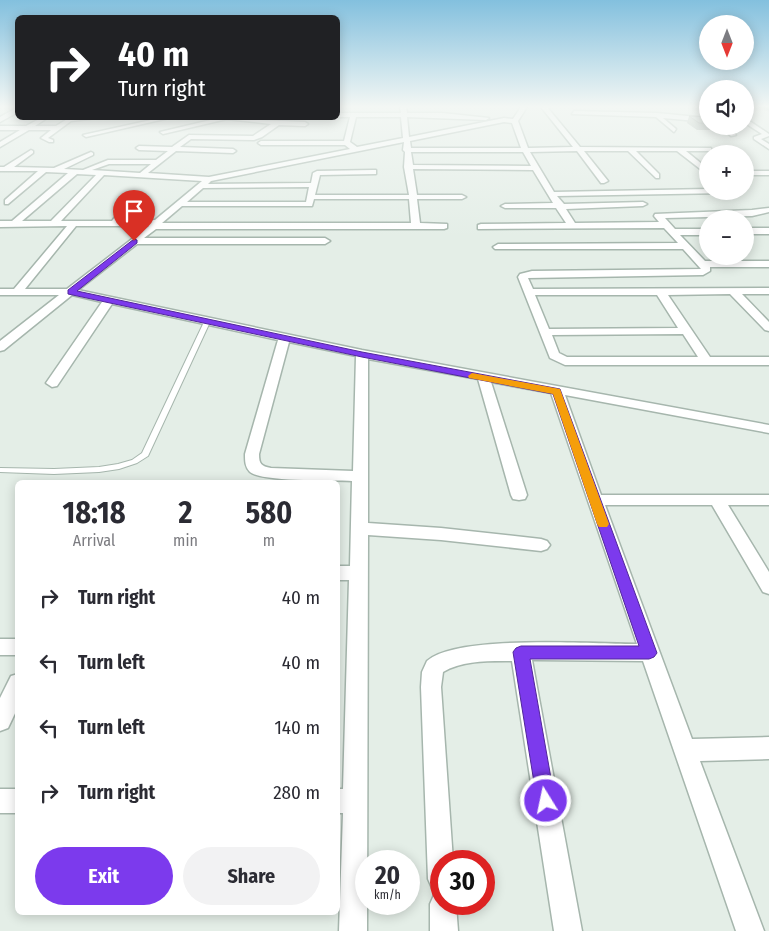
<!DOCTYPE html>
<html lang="en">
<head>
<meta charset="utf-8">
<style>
	body { margin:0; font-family:"Fira Sans Condensed",sans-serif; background:#f2f2f3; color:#2b2b33; height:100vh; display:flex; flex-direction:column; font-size:19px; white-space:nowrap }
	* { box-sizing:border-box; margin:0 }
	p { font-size:16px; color:#7c7c81 }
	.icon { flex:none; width:28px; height:28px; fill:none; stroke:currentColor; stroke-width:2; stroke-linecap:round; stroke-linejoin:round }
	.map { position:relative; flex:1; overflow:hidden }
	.drawer { position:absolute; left:15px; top:480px; width:325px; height:435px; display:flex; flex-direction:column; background:#fff; border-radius:8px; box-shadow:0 2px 12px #0003 }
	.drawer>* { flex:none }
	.top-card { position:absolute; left:15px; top:15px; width:325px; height:105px; border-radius:8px; box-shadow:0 2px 12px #0003; background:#202124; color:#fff; overflow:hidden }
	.needle { width:32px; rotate:180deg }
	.tools { position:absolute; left:699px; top:15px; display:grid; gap:10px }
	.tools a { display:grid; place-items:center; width:55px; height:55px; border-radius:50%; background:#fff; box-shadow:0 2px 12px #0003; font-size:25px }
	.speed { position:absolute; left:355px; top:850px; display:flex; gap:10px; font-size:25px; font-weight:700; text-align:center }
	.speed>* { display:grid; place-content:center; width:65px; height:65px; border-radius:50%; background:#fff; box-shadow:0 2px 12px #0003; line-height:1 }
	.speed small { font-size:12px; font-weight:400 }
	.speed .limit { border:8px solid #d22; background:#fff; color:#111 }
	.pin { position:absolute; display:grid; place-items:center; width:42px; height:42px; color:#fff; margin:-51px -21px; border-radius:50% 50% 50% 0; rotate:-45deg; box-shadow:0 0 5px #0007 }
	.pin .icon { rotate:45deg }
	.me { position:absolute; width:55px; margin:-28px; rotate:350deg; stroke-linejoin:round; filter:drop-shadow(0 0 4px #0008) }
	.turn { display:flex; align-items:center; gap:18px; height:105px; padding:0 20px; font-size:22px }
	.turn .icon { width:65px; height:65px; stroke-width:2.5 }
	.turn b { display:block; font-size:35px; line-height:42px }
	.eta { display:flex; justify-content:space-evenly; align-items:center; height:85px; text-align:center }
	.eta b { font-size:30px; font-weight:700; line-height:35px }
	.primary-button { display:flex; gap:10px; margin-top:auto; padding:10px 20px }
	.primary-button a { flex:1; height:58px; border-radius:30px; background:#7c3aed; color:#fff; font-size:20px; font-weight:700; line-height:58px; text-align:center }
	.primary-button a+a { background:#f2f2f3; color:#2b2b33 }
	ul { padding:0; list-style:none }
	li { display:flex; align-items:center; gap:15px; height:65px; padding:0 20px }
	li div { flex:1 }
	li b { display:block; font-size:19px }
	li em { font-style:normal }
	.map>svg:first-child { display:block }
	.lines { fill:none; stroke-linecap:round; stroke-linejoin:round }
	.service-casing { stroke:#a6b6ad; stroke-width:2 }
	.minor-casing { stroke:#a6b6ad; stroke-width:3 }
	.primary-casing { stroke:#c1cac6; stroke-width:3 }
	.service { fill:#fff; fill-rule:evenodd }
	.minor { fill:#fff; fill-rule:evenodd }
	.primary { fill:#68a388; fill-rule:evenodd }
	.wall { fill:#a2afa8 }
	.building { fill:#bccbc3; stroke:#848e88 }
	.route { fill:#7c3aed; stroke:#51269a }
	.slow { fill:#f59e0b }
</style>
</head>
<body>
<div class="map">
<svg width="769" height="931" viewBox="0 0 769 931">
	<rect width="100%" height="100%" fill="#e4eee7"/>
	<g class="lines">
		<defs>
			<polygon id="service" points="207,320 210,322 148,456 137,463 119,469 99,472 54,474 0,472 0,468 54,469 99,467 118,464 132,460 142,453 204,322"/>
			<g id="minor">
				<polygon points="18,107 18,112 0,122 0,117"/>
				<path d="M400,107H406L407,113H442L489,118L486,120L407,117L409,137L504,118L513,119L521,107H527L518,121L528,148L573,147L541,107H547L580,147L711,148V150L709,151H686L708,169V175L677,151H636L659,174V178H656L628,151H584L608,181L604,183H601L577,151L530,152L554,192L708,189V191H731L727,193L557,196L564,204L643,202L647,204L643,206L566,209L575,223L659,222L654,216L655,214L752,210L769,208V212L752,216L665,218L675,229H708V235H680L705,261H769V267H710V271L703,275L528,278L533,289L769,288V294H742L769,322V331L765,330L730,294L668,295L710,357H769V365H565L550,358L518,277L520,274L532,271L701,269L683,249H495L493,247L498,244L678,243L664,228L478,229V225L481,224L566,223L556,208H505L501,206L505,204L553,203L533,170L413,169L417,195H462L466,197L462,199H417L420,223L447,224V228L444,229H156L144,238H325L330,241L325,244H137L78,290L362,350L769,425V433L565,395L601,495H769V505H728L769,572V594L763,592L712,505H605L692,739L769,737V759L700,761L764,931H736L643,661L537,660H532L582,931H554L512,661C490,661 463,660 443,672L441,687L453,861H441V904H456L458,931H430V904L434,895L441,892L432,888L428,879L421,687L422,672L427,661C456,634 595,644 637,644L551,393L491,382L527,495L525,499L519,500L513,499L511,495L478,379L368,359V523L441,528L541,539L547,541L550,545L547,549L541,551L441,540L368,535L367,931H339L343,813H338V789H343L349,580H338V566H350L352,481C334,480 261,482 250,472C245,467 245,461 245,454L278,340L112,304L57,386L52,387L46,383L102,302L72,295L4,350L0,351V341L59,295H0V289H14L67,226L0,227V221H12L68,173L46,172L8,204H5V200L38,171H0V167H4L31,150L33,151V153L14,167L54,168L91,152L93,153V155L64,169L83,170L108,160H156L168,151L139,150L136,148L139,146L172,147L189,135L253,136L271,124L227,119L163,134L160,132L219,118L305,122L308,124L305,126L279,125L262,137L254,140L191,139L180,147L233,149L236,151L233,153L176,151L148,173L209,177L350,149L345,145H261L258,143L261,141H344L350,117H338V113H401ZM356,117H401L403,138L357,147L350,142ZM504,122L512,123L521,148H411L410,141ZM404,142L403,150L405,152L404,167L409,195H315L320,175L376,174V170H373L317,171L313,173L311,183L208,184L211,181ZM411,152H523L531,166L413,165ZM109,164H151L140,173L92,170ZM77,174L96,175L51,221H22ZM104,175L202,181L155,220L121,221L135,202L131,200H128L112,221H61ZM309,187L306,202H187L203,188ZM314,199H409L411,223H162L182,206H312ZM76,226H149L67,289H25ZM535,295H657L678,328L549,329ZM683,334L698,357H567L559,353L552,335ZM289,342L356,356L353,471L271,468C261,466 259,464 259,454Z"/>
				<polygon points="574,111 657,113 708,118 708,122 663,118 676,129 674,132 656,117 572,114"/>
				<polygon points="41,118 47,118 35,126 56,126 69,118 97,118 71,121 48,138 53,140 53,142 49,142 41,138 51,130 29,130 0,147 0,142 20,130 0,130 0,126 26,126"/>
				<polygon points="160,118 169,118 86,137 83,135"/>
				<polygon points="745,118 769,134 769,136 761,139 769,144 769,149 754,139 754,137 762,134 745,123"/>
				<polygon points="719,126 726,126 736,135 731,136"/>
				<rect x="745" y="171" width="24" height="4"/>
				<rect x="745" y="228" width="24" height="6"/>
				<rect x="0" y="639" width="18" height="16"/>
				<polygon points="18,674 18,707 8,728 0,731 0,698 11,676"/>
				<rect x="0" y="789" width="18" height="24"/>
			</g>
			<polygon id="primary" points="756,107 769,107 769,110"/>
		</defs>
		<use href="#service" class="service-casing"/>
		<use href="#minor" class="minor-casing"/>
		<use href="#primary" class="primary-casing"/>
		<use href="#service" class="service"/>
		<use href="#minor" class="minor"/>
		<use href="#primary" class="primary"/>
	</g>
	<polygon class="wall" points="689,116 708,117 708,126 725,126 724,130 697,130 687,123"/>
	<polygon class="building" points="689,116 708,117 708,123 699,123"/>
	<linearGradient id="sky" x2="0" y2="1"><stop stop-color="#83c0de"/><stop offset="0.45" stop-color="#f3f7f4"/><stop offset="1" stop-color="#f3f7f4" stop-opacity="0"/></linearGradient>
	<rect width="769" height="237" fill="url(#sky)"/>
	<polygon class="route" points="134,239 137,240 137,243 77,291 362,352 560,389 657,653 654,657 649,659 530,659 555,801 553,807 546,810 540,807 537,801 513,652 516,648 521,646 639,646 553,394 362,357 68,294 68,290"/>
	<polygon class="slow" points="472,373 560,389 609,524 607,527 599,527 597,524 553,394 469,378 468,376"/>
</svg>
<div class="tools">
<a><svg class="needle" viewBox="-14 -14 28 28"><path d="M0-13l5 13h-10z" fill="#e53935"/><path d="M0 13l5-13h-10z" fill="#7c7c81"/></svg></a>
<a><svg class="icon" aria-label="sound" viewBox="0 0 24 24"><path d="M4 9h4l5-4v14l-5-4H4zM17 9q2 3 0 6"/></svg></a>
<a>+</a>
<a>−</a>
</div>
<div class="speed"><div>20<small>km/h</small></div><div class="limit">30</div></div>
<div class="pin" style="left:134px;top:241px;background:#d93025"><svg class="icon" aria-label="arrive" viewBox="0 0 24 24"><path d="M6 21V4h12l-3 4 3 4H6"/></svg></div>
<svg class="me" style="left:546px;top:801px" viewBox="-20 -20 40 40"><circle r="17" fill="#7c3aed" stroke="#fff" stroke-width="3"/><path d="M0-11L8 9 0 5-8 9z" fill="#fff"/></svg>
<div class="top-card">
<div class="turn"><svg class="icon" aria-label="right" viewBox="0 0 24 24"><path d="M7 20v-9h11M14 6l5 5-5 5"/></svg><div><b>40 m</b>Turn right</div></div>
</div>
<section class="drawer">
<div class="eta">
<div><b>18:18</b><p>Arrival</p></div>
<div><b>2</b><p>min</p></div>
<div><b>580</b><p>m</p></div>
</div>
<ul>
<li><svg class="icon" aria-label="right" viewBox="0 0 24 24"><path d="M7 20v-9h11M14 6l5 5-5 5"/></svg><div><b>Turn right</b></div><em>40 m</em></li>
<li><svg class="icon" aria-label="left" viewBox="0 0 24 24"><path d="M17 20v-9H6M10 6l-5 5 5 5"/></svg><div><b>Turn left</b></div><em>40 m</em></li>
<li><svg class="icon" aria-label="left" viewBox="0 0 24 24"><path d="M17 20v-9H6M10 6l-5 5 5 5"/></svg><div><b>Turn left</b></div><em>140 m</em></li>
<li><svg class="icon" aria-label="right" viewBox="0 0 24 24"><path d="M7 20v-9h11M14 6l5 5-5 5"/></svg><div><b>Turn right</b></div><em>280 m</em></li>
</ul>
<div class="primary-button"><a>Exit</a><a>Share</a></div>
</section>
</div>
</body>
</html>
